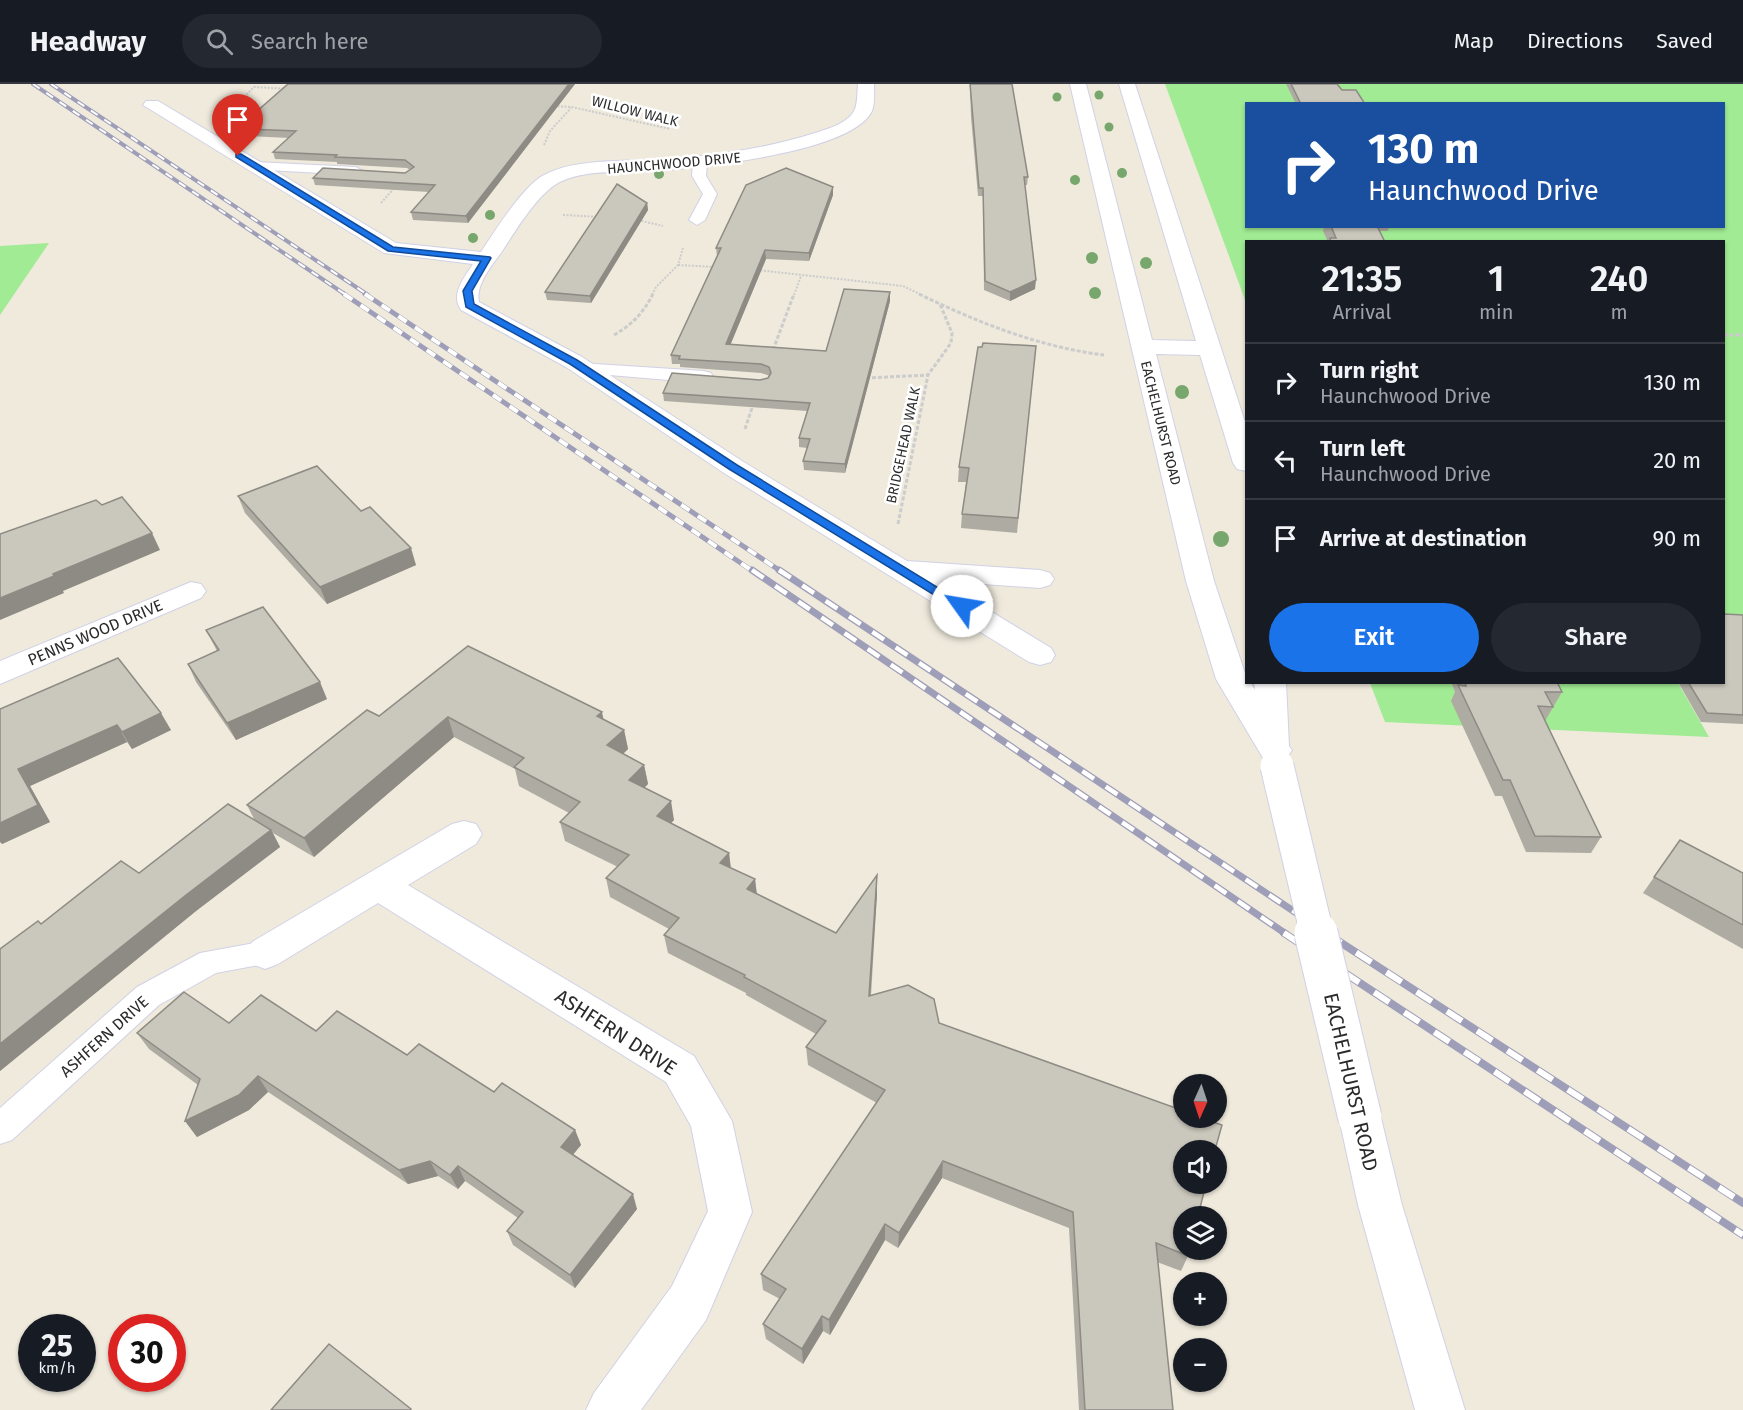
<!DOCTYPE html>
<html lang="en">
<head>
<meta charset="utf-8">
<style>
	body { margin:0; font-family:"Fira Sans",sans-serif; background:#242831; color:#f1f3f6; height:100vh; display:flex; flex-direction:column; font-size:22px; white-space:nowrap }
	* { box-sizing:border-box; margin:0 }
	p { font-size:20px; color:#9ea1a6 }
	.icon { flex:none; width:33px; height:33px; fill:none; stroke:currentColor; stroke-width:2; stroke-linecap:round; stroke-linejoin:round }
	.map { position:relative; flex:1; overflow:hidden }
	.sheet { position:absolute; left:1245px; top:156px; width:480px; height:444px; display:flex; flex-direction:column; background:#171b24; border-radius:0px; box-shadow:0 2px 4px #0004 }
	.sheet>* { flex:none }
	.top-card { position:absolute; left:1245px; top:18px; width:480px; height:126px; border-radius:0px; box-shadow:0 2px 4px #0004; background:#1a4fa0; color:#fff; overflow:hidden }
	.needle { width:39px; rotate:183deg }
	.tools { position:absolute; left:1173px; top:990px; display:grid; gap:12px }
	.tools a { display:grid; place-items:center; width:54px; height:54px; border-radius:50%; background:#171b24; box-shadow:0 2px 4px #0004; font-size:30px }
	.speed { position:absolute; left:18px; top:1230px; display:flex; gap:12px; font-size:30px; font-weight:700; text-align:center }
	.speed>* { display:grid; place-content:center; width:78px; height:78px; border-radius:50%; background:#171b24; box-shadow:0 2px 4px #0004; line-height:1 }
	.speed small { font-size:15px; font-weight:400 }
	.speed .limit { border:9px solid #d22; background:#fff; color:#111 }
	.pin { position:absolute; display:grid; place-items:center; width:51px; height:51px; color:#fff; margin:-62px -26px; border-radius:50% 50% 50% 0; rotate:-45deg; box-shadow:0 0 6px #0007 }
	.pin .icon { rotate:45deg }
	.me { position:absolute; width:66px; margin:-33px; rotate:302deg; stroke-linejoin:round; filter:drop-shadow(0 0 4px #0008) }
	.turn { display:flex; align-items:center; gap:21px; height:126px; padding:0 24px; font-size:27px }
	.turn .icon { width:78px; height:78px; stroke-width:2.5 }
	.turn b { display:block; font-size:42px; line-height:51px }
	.eta { display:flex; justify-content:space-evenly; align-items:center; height:102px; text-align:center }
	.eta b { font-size:36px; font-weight:600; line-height:42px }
	.action { display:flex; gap:12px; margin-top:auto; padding:12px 24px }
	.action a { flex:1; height:69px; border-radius:36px; background:#1a73e8; color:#fff; font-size:24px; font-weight:600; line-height:69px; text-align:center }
	.action a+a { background:#242831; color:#f1f3f6 }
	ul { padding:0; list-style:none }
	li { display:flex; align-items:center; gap:18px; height:78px; padding:0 24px; border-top:2px solid #363941 }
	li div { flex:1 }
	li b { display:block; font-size:22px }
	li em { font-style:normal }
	header { display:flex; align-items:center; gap:36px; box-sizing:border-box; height:84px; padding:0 30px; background:#171b24; border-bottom:2px solid #363941 }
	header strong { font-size:28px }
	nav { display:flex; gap:33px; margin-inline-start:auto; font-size:21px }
	.search { width:420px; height:54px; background:#242831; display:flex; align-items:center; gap:15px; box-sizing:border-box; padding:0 21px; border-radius:33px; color:#9ea1a6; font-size:22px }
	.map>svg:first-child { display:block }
	.green { fill:#a0eb93; fill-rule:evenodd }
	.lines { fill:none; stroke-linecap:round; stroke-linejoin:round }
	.lane-casing { stroke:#d1d1e6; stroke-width:2 }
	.street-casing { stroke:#d1d1e6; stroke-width:2 }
	.secondary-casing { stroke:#d1d1e6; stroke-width:2 }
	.path-far1 { stroke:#ccc; stroke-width:2; stroke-dasharray:2 1.5; stroke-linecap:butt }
	.path { stroke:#ccc; stroke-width:3; stroke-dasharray:4 2; stroke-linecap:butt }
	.lane { fill:#fff; fill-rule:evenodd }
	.street { fill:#fff; fill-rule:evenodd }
	.secondary { fill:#fff; fill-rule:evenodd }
	.rail-far3-casing { stroke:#9f9eb8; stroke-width:4 }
	.rail-far2-casing { stroke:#9f9eb8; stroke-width:5 }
	.rail-far1-casing { stroke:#9f9eb8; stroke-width:7 }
	.rail-casing { stroke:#9f9eb8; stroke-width:8 }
	.rail-far3 { stroke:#fff; stroke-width:2; stroke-dasharray:8; stroke-linecap:butt }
	.rail-far2 { stroke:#fff; stroke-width:4; stroke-dasharray:10; stroke-linecap:butt }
	.rail-far1 { stroke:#fff; stroke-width:4.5; stroke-dasharray:14; stroke-linecap:butt }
	.rail { stroke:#fff; stroke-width:6; stroke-dasharray:18; stroke-linecap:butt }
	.secondary-bridge-far1-casing { stroke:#d1d1e6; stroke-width:35; stroke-linecap:butt }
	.secondary-bridge-casing { stroke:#d1d1e6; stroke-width:45; stroke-linecap:butt }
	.secondary-bridge-far1 { stroke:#fff; stroke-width:33 }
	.secondary-bridge { stroke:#fff; stroke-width:43 }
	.tree { fill:#77a76d }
	.wall { fill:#aeaba2 }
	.shaded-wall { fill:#8d8b84 }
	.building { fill:#cac7bc; stroke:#8d8b84; stroke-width:1.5 }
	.route { fill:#1a73e8; stroke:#114b97; stroke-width:1.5 }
	.labels { text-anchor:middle; stroke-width:5; stroke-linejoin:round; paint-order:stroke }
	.far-street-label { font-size:14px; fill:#2b2b2b; stroke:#fff }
	.street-label { font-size:16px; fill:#2b2b2b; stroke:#fff }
	.near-street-label { font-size:20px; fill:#2b2b2b; stroke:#fff }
</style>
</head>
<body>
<header>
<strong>Headway</strong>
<div class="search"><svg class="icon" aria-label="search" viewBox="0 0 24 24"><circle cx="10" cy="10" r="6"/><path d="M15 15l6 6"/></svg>Search here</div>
<nav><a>Map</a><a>Directions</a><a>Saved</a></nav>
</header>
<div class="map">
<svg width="1743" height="1326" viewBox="0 0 1743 1326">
	<rect width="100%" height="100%" fill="#efeadc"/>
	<g class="green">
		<path d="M1165,0H1743V539H1724V158H1246V219C1220,146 1192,73 1165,0ZM1246,20H1724V142H1246Z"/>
		<polygon points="49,159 0,231 0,162"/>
		<polygon points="1370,599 1678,599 1709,653 1385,638"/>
	</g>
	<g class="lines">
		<defs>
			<g id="lane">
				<polygon points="700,75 707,79 706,92 717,110 705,136 697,141 689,136 703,110 692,92 693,79"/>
				<polygon points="255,78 356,83 363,87 356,91 250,85 248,82"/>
				<polygon points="580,279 704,287 711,289 713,293 711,297 704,299 574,288 571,284 574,280"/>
				<polygon points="265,857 275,860 280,869 275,878 216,889 159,921 12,1056 0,1060 0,1024 137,903 200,869"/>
			</g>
			<g id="street">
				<path d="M858,0H874C874,9 875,19 872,27C852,69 696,84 652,87C624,89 588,85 562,97C540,106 516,146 503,166C494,179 475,200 479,218L582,273L742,377L907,477L1040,486L1050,489L1054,495L1050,501L1040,504L941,497L1051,564L1055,571L1051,578L1040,581L1029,578L724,389L566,283L461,226C450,210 464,194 473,180L384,169L143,21L146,17H158L396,159L481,168C495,147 523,102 544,91C577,73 634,78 671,75C720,71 768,64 815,49C827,45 847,40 854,27C858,20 857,8 858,0Z"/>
				<polygon points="191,498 201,500 206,507 201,514 0,600 0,577"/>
				<polygon points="464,737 476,740 482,750 476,760 408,801 694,972 732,1037 752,1128 706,1236 641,1326 586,1326 594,1309 672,1202 708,1127 691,1042 666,998 378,819 278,880 265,885 252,880 246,869 252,858 452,740"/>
			</g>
			<g id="secondary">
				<polygon points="1070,0 1086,0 1152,256 1196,257 1119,0 1135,0 1246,341 1246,387 1237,385 1233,379 1200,271 1156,270 1214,497 1246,592 1246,598 1250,598 1255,606 1254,598 1286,598 1289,662 1292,666 1287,674 1275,678 1263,674 1216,595 1186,497"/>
				<polygon points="1360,1015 1375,1020 1381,1034 1402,1121 1465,1326 1415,1326 1358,1121 1339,1034 1345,1020"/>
			</g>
		</defs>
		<use href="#lane" class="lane-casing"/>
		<use href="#street" class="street-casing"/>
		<use href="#secondary" class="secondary-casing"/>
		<g class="path-far1">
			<polyline points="554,22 572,23 670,45"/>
			<polyline points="229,28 254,3 287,5"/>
			<polyline points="544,61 550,47 571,24"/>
			<polyline points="381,119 396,102"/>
			<polyline points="563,131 601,133"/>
			<polyline points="638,136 663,142"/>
			<polyline points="678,181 716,183"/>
			<polyline points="757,186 903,202 922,211"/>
			<polyline points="652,211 656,203 678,181 683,164"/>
			<polyline points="794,211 801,192"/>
		</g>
		<g class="path">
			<path d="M919,210C977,238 1039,263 1104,271"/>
			<path d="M614,251C633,240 643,229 653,210"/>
			<polyline points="1724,251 1743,251"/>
			<polyline points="773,266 794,210"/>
			<polyline points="866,294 928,291"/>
			<polyline points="745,345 753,321"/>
			<polyline points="898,440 928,291 951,259 952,249 940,220"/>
		</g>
		<use href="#lane" class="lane"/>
		<use href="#street" class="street"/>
		<use href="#secondary" class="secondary"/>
		<defs>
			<g id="rail-far3">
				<polyline points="33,0 346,211"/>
				<polyline points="51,0 368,211"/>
			</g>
			<g id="rail-far2">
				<polyline points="344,210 754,488"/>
				<polyline points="365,210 782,488"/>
			</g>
			<g id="rail-far1">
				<polyline points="752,486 1286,850"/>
				<polyline points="779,486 1328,850"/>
			</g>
			<g id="rail">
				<polyline points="1284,849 1743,1151"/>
				<polyline points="1326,849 1743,1119"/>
			</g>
		</defs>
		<use href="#rail-far3" class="rail-far3-casing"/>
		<use href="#rail-far2" class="rail-far2-casing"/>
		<use href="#rail-far1" class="rail-far1-casing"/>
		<use href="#rail" class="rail-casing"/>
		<use href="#rail-far3" class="rail-far3"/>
		<use href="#rail-far2" class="rail-far2"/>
		<use href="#rail-far1" class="rail-far1"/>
		<use href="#rail" class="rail"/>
		<defs>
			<polyline id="secondary-bridge-far1" points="1277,682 1317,850"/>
			<polyline id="secondary-bridge" points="1316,849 1360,1034"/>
		</defs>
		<use href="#secondary-bridge-far1" class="secondary-bridge-far1-casing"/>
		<use href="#secondary-bridge" class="secondary-bridge-casing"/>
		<use href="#secondary-bridge-far1" class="secondary-bridge-far1"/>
		<use href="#secondary-bridge" class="secondary-bridge"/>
	</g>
	<g class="tree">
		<circle cx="1099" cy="11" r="4.5"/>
		<circle cx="1057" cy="13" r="4.5"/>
		<circle cx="1109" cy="43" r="4.5"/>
		<circle cx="1122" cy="89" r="5"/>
		<circle cx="659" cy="90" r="5"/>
		<circle cx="1075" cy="96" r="5"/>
		<circle cx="490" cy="131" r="5"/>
		<circle cx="473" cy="154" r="5"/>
		<circle cx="1092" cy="174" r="6"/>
		<circle cx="1146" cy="179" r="6"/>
		<circle cx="1095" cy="209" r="6"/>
		<circle cx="1182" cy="308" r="7"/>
		<circle cx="1221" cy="455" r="8"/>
	</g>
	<g class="wall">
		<polygon points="575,0 468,139 413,136 411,128 429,108 315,101 313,94 405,89 410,86 407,84 337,80 337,78 275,75 273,68 289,54 247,52 245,45 251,39 249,34"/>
		<polygon points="970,0 1028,93 1027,101 1025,101 1035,205 1010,217 984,206 983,112 978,112 971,33"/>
		<polygon points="1286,0 1337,0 1342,6 1365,20 1296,20"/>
		<polygon points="833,103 833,111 809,177 766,175 730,261 826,267 890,217 845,389 804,386 803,377 807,364 799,363 799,354 807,327 664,317 663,309 760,296 768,294 770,292 761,289 680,283 680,280 672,280 671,271 717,172 716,164"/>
		<polygon points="647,119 648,126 591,219 547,216 545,208"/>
		<polygon points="1324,142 1389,142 1388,147 1379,147 1385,158 1328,158 1323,147"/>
		<polygon points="1036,262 1017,449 961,444 962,430 966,398 958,398 959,383"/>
		<polygon points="238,412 361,427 416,481 327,520 245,429"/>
		<polygon points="1743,531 1743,640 1701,638 1678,598 1724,598"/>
		<polygon points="206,546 327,615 236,656 196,598 188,580 217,567"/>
		<polygon points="1451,598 1557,598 1562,608 1545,637 1601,753 1591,769 1526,768 1502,712 1495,712 1451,617 1455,608"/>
		<polygon points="0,625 171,646 132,665 127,658 30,702 50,738 2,760"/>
		<polygon points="379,632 603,636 624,646 628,665 623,670 644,681 648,700 644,704 674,736 671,739 729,769 731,784 755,795 757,810 836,849 877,810 871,912 939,939 1188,1172 1181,1187 1157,1178 1173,1326 1079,1326 1069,1144 942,1094 898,1164 885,1156 830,1251 823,1247 803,1280 766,1255 763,1240 780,1215 763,1206 761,1190 877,1019 808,981 806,963 816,950 746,911 746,909 668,869 664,851 669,845 610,813 606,794 618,783 565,757 560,738 569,729 519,702 515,685 454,653 314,773 273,749 280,763 196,827 0,987 0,865 41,840 139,789 255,737 247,721"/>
		<polygon points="1680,756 1743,789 1743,865 1643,809"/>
		<polygon points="229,939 316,947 407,971 494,1008 575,1046 581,1061 573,1070 637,1125 575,1204 513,1161 507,1147 518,1134 465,1097 458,1105 438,1092 408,1100 268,1008 249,1026 197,1053 185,1037 198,1001 149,965 137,949"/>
	</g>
	<g class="shaded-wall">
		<polygon points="569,0 575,0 468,139 466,132"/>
		<polygon points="833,103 833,111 809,177 809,169"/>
		<polygon points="647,119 648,126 591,219 590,212"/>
		<polygon points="765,166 766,175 727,269 726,260"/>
		<polygon points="1036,196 1035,205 1010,217 1010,208"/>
		<polygon points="890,208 890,217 845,389 845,380"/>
		<polygon points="152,449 160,466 63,507 64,509 0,536 0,514 53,490"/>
		<polygon points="411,464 416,481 327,520 320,503"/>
		<polygon points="320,598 327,615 236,656 227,639"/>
		<polygon points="602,628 606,648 597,632"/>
		<polygon points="161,629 171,646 132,665 122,648"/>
		<polygon points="448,633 454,653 314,773 304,754"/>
		<polygon points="117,641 127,658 30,702 50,738 2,760 0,758 0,739 18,685"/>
		<polygon points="624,646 628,665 611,681 607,661"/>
		<polygon points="644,681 648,700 633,715 629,696"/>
		<polygon points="671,717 674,736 660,751 657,732"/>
		<polygon points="271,746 280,763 196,827 0,987 0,960 186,811"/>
		<polygon points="729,769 731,788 720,779"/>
		<polygon points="877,791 877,810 869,930 869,912"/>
		<polygon points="755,795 757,814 747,805"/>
		<polygon points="258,992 268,1008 249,1026 197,1053 185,1037"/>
		<polygon points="575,1046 581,1061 567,1078 561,1063"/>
		<polygon points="430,1077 438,1092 408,1100 399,1086"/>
		<polygon points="943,1077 942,1094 898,1164 899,1149"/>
		<polygon points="458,1082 465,1097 458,1105 450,1091"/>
		<polygon points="633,1110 637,1125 575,1204 570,1191"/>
		<polygon points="885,1140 885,1156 830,1251 829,1236"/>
		<polygon points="822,1232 823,1247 803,1280 802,1265"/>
	</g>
	<g class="building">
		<polygon points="288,0 569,0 466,132 411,128 435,101 313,94 323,84 405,89 414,83 405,76 335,73 337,71 273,68 296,47 245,45 256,35 249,34"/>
		<polygon points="970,0 1012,0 1028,93 1024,93 1036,196 1010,208 985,197 983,104 979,104"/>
		<polygon points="1291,0 1337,0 1342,6 1356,6 1365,20 1301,20"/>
		<polygon points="786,84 833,103 809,169 765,166 726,260 826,267 844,205 890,208 845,380 803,377 810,355 799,354 810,319 663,309 672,289 760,296 768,294 771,289 769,283 761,280 679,275 680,272 671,271 721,164 716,164 746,101"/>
		<polygon points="617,100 647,119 590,212 545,208"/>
		<polygon points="1331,142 1377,142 1385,158 1331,158 1330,154 1336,154"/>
		<polygon points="983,259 1036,262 1018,434 962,430 969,384 959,383 978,263 982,263"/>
		<polygon points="317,382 361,427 370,423 411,464 320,503 238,412"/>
		<polygon points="122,413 152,449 53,490 54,492 0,514 0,450 96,416 102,421"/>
		<polygon points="263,523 320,598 227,639 188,580 219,566 206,546"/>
		<polygon points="1724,530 1743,531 1743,631 1707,629 1688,598 1724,598"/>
		<polygon points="468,562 602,628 597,632 624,646 607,661 644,681 629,696 671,717 657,732 729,769 720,779 755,795 747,805 836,849 877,791 869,912 908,901 934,915 939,939 1184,1027 1184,1034 1201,1034 1222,1041 1215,1066 1184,1066 1184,1100 1206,1100 1198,1132 1184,1132 1184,1166 1189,1166 1188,1172 1156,1159 1173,1326 1085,1326 1073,1128 943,1077 899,1149 885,1140 829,1236 822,1232 802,1265 763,1240 786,1205 761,1190 885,1006 806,963 826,937 744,893 745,891 664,851 679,834 606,794 629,771 560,738 580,718 514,683 524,674 448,633 304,754 247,721 367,626 379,632"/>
		<polygon points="118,574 161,629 122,648 117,641 18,685 38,721 0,739 0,625"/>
		<polygon points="1465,598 1557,598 1562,608 1545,608 1553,623 1538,622 1601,753 1535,752 1510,696 1503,696 1458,601 1466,602"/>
		<polygon points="228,720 271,746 186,811 0,960 0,865 38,837 41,840 121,777 139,789"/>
		<polygon points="1680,756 1743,789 1743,841 1654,793"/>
		<polygon points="184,908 229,939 261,911 316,947 337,927 407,971 419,960 494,1008 502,999 575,1046 561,1063 633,1110 570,1191 507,1147 523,1128 458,1082 450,1091 430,1077 399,1086 258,992 239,1011 185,1037 200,995 137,949"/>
		<polygon points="329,1260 411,1325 410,1326 271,1326"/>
	</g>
	<polygon class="route" points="236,70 241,70 393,163 490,173 491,174 472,207 474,220 577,276 737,381 968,522 966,525 957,525 729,385 570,280 466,223 463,207 481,177 388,167 236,73"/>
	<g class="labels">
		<g class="far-street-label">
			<text transform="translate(635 27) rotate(14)" y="5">WILLOW WALK</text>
			<text transform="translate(674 79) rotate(-5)" y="5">HAUNCHWOOD DRIVE</text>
			<text transform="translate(1161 339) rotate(76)" y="5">EACHELHURST ROAD</text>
			<text transform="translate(903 361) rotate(-78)" y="5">BRIDGEHEAD WALK</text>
		</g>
		<g class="street-label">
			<text transform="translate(95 548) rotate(-23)" y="6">PENNS WOOD DRIVE</text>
			<text transform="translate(104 952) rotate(-42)" y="6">ASHFERN DRIVE</text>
		</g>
		<g class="near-street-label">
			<text transform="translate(616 948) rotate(33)" y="7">ASHFERN DRIVE</text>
			<text transform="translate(1351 998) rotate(77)" y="7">EACHELHURST ROAD</text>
		</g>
	</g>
</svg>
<div class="tools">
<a><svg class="needle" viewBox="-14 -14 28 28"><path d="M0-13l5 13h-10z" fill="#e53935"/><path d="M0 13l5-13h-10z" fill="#9ea1a6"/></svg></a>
<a><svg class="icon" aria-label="sound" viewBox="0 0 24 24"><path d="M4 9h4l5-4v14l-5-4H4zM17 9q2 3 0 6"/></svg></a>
<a><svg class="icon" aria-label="layers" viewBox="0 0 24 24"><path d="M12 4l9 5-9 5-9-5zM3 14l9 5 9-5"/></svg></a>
<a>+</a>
<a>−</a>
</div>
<div class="speed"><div>25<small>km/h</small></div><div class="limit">30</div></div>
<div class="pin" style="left:238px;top:72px;background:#d93025"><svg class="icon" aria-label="arrive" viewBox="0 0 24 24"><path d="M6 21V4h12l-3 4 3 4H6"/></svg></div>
<svg class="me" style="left:962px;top:522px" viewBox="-20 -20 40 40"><circle r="19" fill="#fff"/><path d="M0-13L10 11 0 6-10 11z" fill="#1a73e8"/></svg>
<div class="top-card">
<div class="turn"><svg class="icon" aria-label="right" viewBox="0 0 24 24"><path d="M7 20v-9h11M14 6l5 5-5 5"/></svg><div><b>130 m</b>Haunchwood Drive</div></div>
</div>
<section class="sheet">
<div class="eta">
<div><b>21:35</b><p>Arrival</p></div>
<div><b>1</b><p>min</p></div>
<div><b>240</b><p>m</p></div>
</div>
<ul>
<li><svg class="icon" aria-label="right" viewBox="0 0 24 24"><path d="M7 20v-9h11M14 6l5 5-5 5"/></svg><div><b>Turn right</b><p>Haunchwood Drive</p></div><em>130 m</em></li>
<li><svg class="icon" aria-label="left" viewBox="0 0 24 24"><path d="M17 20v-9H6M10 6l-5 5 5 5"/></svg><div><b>Turn left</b><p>Haunchwood Drive</p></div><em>20 m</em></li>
<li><svg class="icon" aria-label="arrive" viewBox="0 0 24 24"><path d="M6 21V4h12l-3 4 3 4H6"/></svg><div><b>Arrive at destination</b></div><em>90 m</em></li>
</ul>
<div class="action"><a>Exit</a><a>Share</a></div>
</section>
</div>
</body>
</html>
